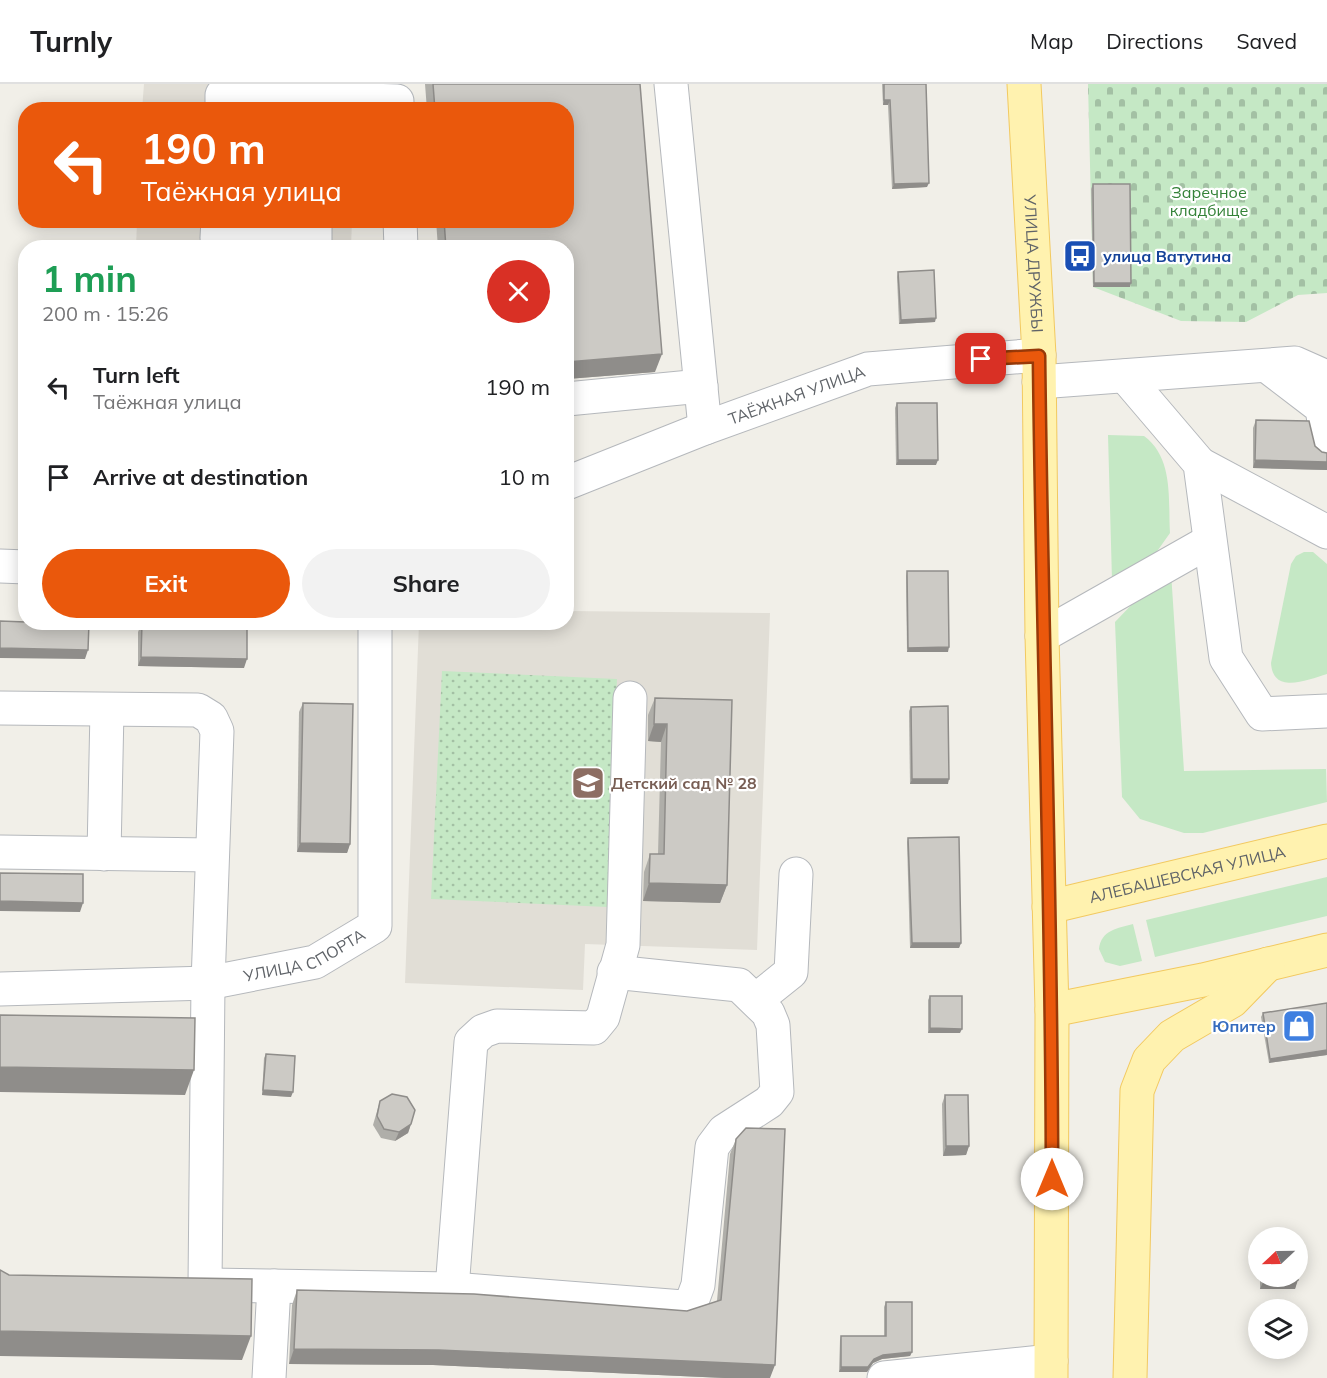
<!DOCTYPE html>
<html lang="en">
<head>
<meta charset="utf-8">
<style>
	body { margin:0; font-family:Mulish,sans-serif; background:#f2f2f2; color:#202124; height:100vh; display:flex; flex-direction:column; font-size:22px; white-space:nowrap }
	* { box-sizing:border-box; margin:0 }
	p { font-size:20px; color:#757577 }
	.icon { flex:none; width:33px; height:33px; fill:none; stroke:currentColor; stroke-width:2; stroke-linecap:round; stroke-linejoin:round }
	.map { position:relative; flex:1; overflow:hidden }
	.drawer { position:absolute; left:18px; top:156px; width:556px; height:390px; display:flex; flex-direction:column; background:#fff; border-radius:24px; box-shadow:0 3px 15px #0003 }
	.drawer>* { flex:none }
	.guide { position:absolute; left:18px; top:18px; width:556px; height:126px; border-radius:24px; box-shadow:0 3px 15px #0003; background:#ea580c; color:#fff; overflow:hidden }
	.needle { width:39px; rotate:248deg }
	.buttons { position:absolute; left:1248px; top:1143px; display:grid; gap:12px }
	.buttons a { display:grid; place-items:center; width:60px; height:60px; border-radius:50%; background:#fff; box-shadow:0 3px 15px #0003; font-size:30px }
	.pin { position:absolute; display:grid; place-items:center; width:51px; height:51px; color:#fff; margin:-26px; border-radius:12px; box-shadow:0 3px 9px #0006 }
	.me { position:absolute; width:66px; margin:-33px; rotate:0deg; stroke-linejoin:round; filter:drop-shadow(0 0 4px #0008) }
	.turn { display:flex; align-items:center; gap:21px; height:126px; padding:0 24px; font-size:27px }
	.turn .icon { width:78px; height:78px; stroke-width:2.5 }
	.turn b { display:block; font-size:42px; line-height:51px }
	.round { display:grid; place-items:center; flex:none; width:63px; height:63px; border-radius:32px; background:#f2f2f2 }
	.head { display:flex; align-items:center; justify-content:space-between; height:102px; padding:0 24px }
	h1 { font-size:36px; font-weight:700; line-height:45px; color:#1e9e55 }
	.action { display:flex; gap:12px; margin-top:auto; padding:12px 24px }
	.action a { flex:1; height:69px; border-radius:36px; background:#ea580c; color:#fff; font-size:24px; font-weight:700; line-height:69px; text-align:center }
	.action a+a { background:#f2f2f2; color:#202124 }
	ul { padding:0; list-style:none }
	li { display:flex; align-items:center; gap:18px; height:90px; padding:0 24px }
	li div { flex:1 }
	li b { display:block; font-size:22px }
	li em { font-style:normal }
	header { display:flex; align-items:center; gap:36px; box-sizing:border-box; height:84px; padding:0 30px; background:#fff; border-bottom:2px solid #e0e0e0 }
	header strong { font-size:28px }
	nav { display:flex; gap:33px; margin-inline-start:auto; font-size:21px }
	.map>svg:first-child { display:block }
	.education { fill:#e1ded6 }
	.grass { fill:#c5e8c5 }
	.cemetery { fill:url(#cemetery-stones) }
	.park { fill:url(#park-dots) }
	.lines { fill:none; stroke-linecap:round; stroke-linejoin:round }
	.minor-casing { stroke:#b5b8bc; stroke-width:35 }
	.major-casing { stroke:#f2c960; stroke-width:35 }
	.minor { stroke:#fff; stroke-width:33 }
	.major { stroke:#fff2af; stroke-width:33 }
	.wall { fill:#afaea9 }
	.shaded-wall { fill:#8f8d8a }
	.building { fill:#cccac5; stroke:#8f8d8a; stroke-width:1.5 }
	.route-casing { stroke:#983908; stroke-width:15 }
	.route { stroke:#ea580c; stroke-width:10 }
	.labels { text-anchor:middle; stroke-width:4.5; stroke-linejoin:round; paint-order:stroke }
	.park-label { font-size:16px; fill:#348238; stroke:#fff }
	.transit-label { font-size:16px; font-weight:bold; fill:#164399; stroke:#fff; text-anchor:start }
	.street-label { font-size:16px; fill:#5f6368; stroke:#fff }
	.education-label { font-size:16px; font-weight:bold; fill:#785e54; stroke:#fff; text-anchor:start }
	.shop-label { font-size:16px; font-weight:bold; fill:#366cbe; stroke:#fff; text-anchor:end }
</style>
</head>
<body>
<header>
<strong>Turnly</strong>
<nav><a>Map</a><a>Directions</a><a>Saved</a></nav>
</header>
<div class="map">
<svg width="1327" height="1294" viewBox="0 0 1327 1294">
	<defs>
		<pattern id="cemetery-stones" width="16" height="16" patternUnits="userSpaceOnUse" patternTransform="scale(1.5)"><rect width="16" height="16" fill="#c5e8c5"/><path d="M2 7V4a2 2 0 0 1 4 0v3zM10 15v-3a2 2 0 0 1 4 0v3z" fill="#a3c0a4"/></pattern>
		<pattern id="park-dots" width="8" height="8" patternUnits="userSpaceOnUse" patternTransform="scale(1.5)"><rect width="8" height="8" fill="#c5e8c5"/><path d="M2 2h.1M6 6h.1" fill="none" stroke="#a3c0a4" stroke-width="1.8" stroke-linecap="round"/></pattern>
	</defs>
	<rect width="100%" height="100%" fill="#f1efe8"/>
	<g class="education">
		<polygon points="144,0 357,0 356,25 142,26"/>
		<polygon points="137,137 352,137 351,163 136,164"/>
		<polygon points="567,527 770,529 757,866 585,860 583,906 405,899 419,539 567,538"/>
	</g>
	<g class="grass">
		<path d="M1108,351L1144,352C1174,374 1168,416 1170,449L1153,473L1112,496Z"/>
		<path d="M1304,468H1313L1327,480V590C1307,596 1273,611 1271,579L1291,480L1296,472Z"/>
		<polygon points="1171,488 1184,687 1326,685 1327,718 1203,749 1184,749 1140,735 1122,713 1115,538 1162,489"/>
		<polygon points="1327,793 1327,832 1155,873 1146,836"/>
		<path d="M1133,840L1142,877L1120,882L1105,878L1099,865C1101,846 1118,844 1133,840Z"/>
	</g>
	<polygon class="cemetery" points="1088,0 1327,0 1327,209 1298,211 1246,238 1181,237 1093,203"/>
	<polygon class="park" points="442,587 617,595 607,823 431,815"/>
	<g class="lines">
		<defs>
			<g id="minor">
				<polyline points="671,0 705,344"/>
				<polyline points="222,26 222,11 397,17"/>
				<polyline points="218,136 217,154 315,157 315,136"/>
				<polyline points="400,136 401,164"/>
				<polyline points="1267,282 1322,324 1327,359"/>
				<polyline points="1125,292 1200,380 1226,574 1262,630 1327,627"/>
				<polyline points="1039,298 1295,279 1322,291 1327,297"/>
				<polyline points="567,315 701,302"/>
				<polyline points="1200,380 1327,448"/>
				<path id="s1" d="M567,399L705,344L868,285L1039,271"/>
				<polyline points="0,482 26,483"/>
				<polyline points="1042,552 1208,458"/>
				<polyline points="0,624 198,626 211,634 217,647 208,899 205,1201"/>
				<polyline points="0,768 211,771"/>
				<polyline points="104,770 107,626"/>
				<path id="s2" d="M0,905L208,899L315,878L375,842V538"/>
				<polyline points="756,916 791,888 796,790"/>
				<polyline points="209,1201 452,1205 683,1223 691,1220 698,1201 712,1063 724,1047 769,1018 777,1008 773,941 768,929 739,901 614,888"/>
				<polyline points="452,1205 471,958 483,947 497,942 594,944 603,933 623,861 630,614"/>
				<polyline points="269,1294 274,1202"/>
				<polyline points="884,1294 1051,1277"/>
			</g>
			<g id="major">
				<path id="s3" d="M1024,0L1039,271L1042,552L1052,926L1051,1294"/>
				<path id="s4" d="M1049,823L1327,757"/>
				<polyline points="1052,926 1203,896 1327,866"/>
				<polyline points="1130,1294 1137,1007 1149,976 1172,952 1232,917 1268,880"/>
			</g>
		</defs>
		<use href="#minor" class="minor-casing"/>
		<use href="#major" class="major-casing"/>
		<use href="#minor" class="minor"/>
		<use href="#major" class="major"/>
	</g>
	<g class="wall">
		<polygon points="425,0 640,0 655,288 567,295 567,164 438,164 436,136 567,136 567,26 427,26"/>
		<polygon points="882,0 926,0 927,103 892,105 888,21 883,21"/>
		<polygon points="1093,100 1130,203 1093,203 1091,105"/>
		<polygon points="898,188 935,238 899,240 897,193"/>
		<polygon points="897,319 936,381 896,381 895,324"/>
		<polygon points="1256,336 1315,362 1322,368 1327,369 1327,386 1253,384 1253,344"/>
		<polygon points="907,487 948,568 907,568 906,492"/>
		<polygon points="142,539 244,584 138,582 138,548"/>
		<polygon points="655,614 732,616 727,801 720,819 643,817 644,788 650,770 658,770 661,658 648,657 648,631"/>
		<polygon points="303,619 350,760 347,769 297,768 299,628"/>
		<polygon points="911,623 948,700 910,700 909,627"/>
		<polygon points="908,754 961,859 959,864 910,864 907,758"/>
		<polygon points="930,912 960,949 928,949 928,916"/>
		<polygon points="1327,919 1327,971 1269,979 1261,933 1263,929"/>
		<polygon points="266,970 291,1013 262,1011 264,974"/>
		<polygon points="945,1011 969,1062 966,1071 943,1072 942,1020"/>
		<polygon points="380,1017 411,1040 408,1049 395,1057 381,1054 373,1041"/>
		<polygon points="736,1055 770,1294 725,1294 433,1281 289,1280 292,1221 297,1206 687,1227 717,1217 730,1070"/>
		<polygon points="1260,1192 1298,1192 1295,1205 1260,1205"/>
		<polygon points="886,1218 912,1268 910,1272 882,1275 873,1279 867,1288 839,1288 840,1256 841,1252 884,1252 884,1223"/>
	</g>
	<g class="shaded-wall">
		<polygon points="884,16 890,16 888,21 883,21"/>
		<polygon points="929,99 927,103 892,105 894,100"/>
		<polygon points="258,136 297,136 296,138"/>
		<polygon points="1094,199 1131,199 1130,203 1093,203"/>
		<polygon points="936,234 935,238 899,240 901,236"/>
		<polygon points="662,270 655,288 567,295 567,278"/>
		<polygon points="898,376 938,376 936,381 896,381"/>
		<polygon points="1255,376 1327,378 1327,386 1253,384"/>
		<polygon points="949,563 948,568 907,568 908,564"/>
		<polygon points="0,564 88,566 85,575 0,574"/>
		<polygon points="141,573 247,575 244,584 138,582"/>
		<polygon points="654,640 667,640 661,658 648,657"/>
		<polygon points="912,695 949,695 948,700 910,700"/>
		<polygon points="300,759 350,760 347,769 297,768"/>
		<polygon points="649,799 727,801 720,819 643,817"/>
		<polygon points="0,817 83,819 80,828 0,827"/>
		<polygon points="912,859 961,859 959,864 910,864"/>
		<polygon points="930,944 962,945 960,949 928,949"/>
		<polygon points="1327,966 1327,971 1269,979 1270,975"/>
		<polygon points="0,983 194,986 185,1011 0,1008"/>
		<polygon points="263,1006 293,1008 291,1013 262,1011"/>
		<polygon points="411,1040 408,1049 395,1057 399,1048"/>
		<polygon points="946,1062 969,1062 966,1071 943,1072"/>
		<polygon points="1264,1196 1298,1196 1295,1205 1260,1205"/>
		<polygon points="0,1247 251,1252 242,1276 0,1272"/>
		<polygon points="294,1265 439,1266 775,1281 770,1294 725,1294 433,1281 289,1280"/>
		<polygon points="912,1268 910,1272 882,1275 873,1279 867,1288 839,1288 841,1283 874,1275 883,1271"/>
	</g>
	<g class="building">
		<polygon points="433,0 640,0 662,270 567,278 567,164 446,164 444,136 567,136 567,26 435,26"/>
		<polygon points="884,0 926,0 929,99 894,100 890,16 884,16"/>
		<polygon points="257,23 312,24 312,26 257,26"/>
		<polygon points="1093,100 1130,100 1131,199 1094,199"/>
		<polygon points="934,186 936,234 901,236 898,188"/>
		<polygon points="897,319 937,319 938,376 898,376"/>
		<polygon points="1256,336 1309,337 1315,362 1322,368 1327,369 1327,378 1255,376"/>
		<polygon points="907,487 948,487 949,563 908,564"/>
		<polygon points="0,537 26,538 89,539 88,566 0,564"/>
		<polygon points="142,539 247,541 247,575 141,573"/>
		<polygon points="655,614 732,616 727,801 649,799 650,770 664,770 667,640 654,640"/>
		<polygon points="303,619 353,620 350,760 300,759"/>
		<polygon points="948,622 949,695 912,695 911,623"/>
		<polygon points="959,753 961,859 912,859 908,754"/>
		<polygon points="0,789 83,790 83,819 0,817"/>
		<polygon points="930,912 962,912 962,945 930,944"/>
		<polygon points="1327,919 1327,966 1270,975 1263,929"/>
		<polygon points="0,931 195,934 194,986 0,983"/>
		<polygon points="266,970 295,972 293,1008 263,1006"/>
		<polygon points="392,1010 407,1013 415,1026 411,1040 399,1048 384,1045 377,1032 380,1017"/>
		<polygon points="945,1011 968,1011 969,1062 946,1062"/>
		<polygon points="746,1044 785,1045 775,1281 439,1266 294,1265 297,1206 474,1210 687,1227 721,1216 736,1055"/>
		<polygon points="1298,1154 1298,1196 1264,1196 1264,1192 1298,1192"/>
		<polygon points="0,1186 9,1191 252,1195 251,1252 0,1247"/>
		<polygon points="886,1218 912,1218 912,1268 883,1271 874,1275 868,1283 841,1283 841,1252 886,1252"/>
	</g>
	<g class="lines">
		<defs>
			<path id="route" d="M981,275L1039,272C1042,546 1052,820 1052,1095"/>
		</defs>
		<use href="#route" class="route-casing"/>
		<use href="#route" class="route"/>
	</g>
	<defs>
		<symbol id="bus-square" viewBox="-11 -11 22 22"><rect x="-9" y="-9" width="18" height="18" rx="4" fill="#1a4fb4" stroke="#fff"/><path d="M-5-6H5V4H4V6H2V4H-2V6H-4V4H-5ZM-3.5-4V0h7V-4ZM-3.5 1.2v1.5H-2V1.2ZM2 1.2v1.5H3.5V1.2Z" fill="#fff"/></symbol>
		<symbol id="school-square" viewBox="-11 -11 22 22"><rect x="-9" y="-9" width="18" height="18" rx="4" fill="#8d6e63" stroke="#fff"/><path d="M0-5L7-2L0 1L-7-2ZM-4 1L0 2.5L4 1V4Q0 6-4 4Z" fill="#fff"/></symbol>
		<symbol id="shop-square" viewBox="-11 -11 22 22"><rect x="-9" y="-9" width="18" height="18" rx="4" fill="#3f7fe0" stroke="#fff"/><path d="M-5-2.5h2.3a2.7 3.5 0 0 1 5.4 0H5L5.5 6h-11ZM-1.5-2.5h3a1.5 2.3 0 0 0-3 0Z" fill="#fff"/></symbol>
	</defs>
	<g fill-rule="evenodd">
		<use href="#bus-square" x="1061" y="153" width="38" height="38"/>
		<use href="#school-square" x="569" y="680" width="38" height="38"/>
		<use href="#shop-square" x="1280" y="923" width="38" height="38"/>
	</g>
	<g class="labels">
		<g class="park-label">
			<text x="1209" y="114">Заречное<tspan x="1209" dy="18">кладбище</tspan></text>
		</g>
		<g class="transit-label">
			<text x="1103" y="178">улица Ватутина</text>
		</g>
		<g class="street-label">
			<text dy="6" stroke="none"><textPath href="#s3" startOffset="180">УЛИЦА ДРУЖБЫ</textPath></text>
			<text dy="6" stroke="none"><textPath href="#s1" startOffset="246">ТАЁЖНАЯ УЛИЦА</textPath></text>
			<text dy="6" stroke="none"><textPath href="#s4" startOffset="142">АЛЕБАШЕВСКАЯ УЛИЦА</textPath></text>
			<text dy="6" stroke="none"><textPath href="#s2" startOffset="309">УЛИЦА СПОРТА</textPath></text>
		</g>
		<g class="education-label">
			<text x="611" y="705">Детский сад № 28</text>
		</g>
		<g class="shop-label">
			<text x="1276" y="948">Юпитер</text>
		</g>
	</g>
</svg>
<div class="buttons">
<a><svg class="needle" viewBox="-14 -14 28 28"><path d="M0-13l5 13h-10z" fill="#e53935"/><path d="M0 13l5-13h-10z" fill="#757577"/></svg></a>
<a><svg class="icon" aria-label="layers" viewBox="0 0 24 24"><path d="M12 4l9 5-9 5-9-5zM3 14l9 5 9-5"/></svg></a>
</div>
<div class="pin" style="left:981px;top:275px;background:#d93025"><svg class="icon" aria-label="arrive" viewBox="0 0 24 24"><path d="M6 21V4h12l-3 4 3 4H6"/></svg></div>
<svg class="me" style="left:1052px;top:1095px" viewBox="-20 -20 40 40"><circle r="19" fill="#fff"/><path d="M0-13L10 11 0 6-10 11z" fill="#ea580c"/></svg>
<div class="guide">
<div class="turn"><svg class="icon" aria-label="left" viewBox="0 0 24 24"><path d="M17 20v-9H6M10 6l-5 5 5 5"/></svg><div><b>190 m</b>Таёжная улица</div></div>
</div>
<section class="drawer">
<div class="head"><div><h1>1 min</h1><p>200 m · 15:26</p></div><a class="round" style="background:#d93025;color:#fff"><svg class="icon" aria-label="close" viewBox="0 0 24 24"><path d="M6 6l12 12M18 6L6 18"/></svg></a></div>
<ul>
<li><svg class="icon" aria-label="left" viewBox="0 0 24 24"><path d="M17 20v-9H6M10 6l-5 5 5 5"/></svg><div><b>Turn left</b><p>Таёжная улица</p></div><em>190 m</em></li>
<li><svg class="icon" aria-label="arrive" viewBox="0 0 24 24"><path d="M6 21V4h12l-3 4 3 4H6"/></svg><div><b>Arrive at destination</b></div><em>10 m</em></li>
</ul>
<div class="action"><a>Exit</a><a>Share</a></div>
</section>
</div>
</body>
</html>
